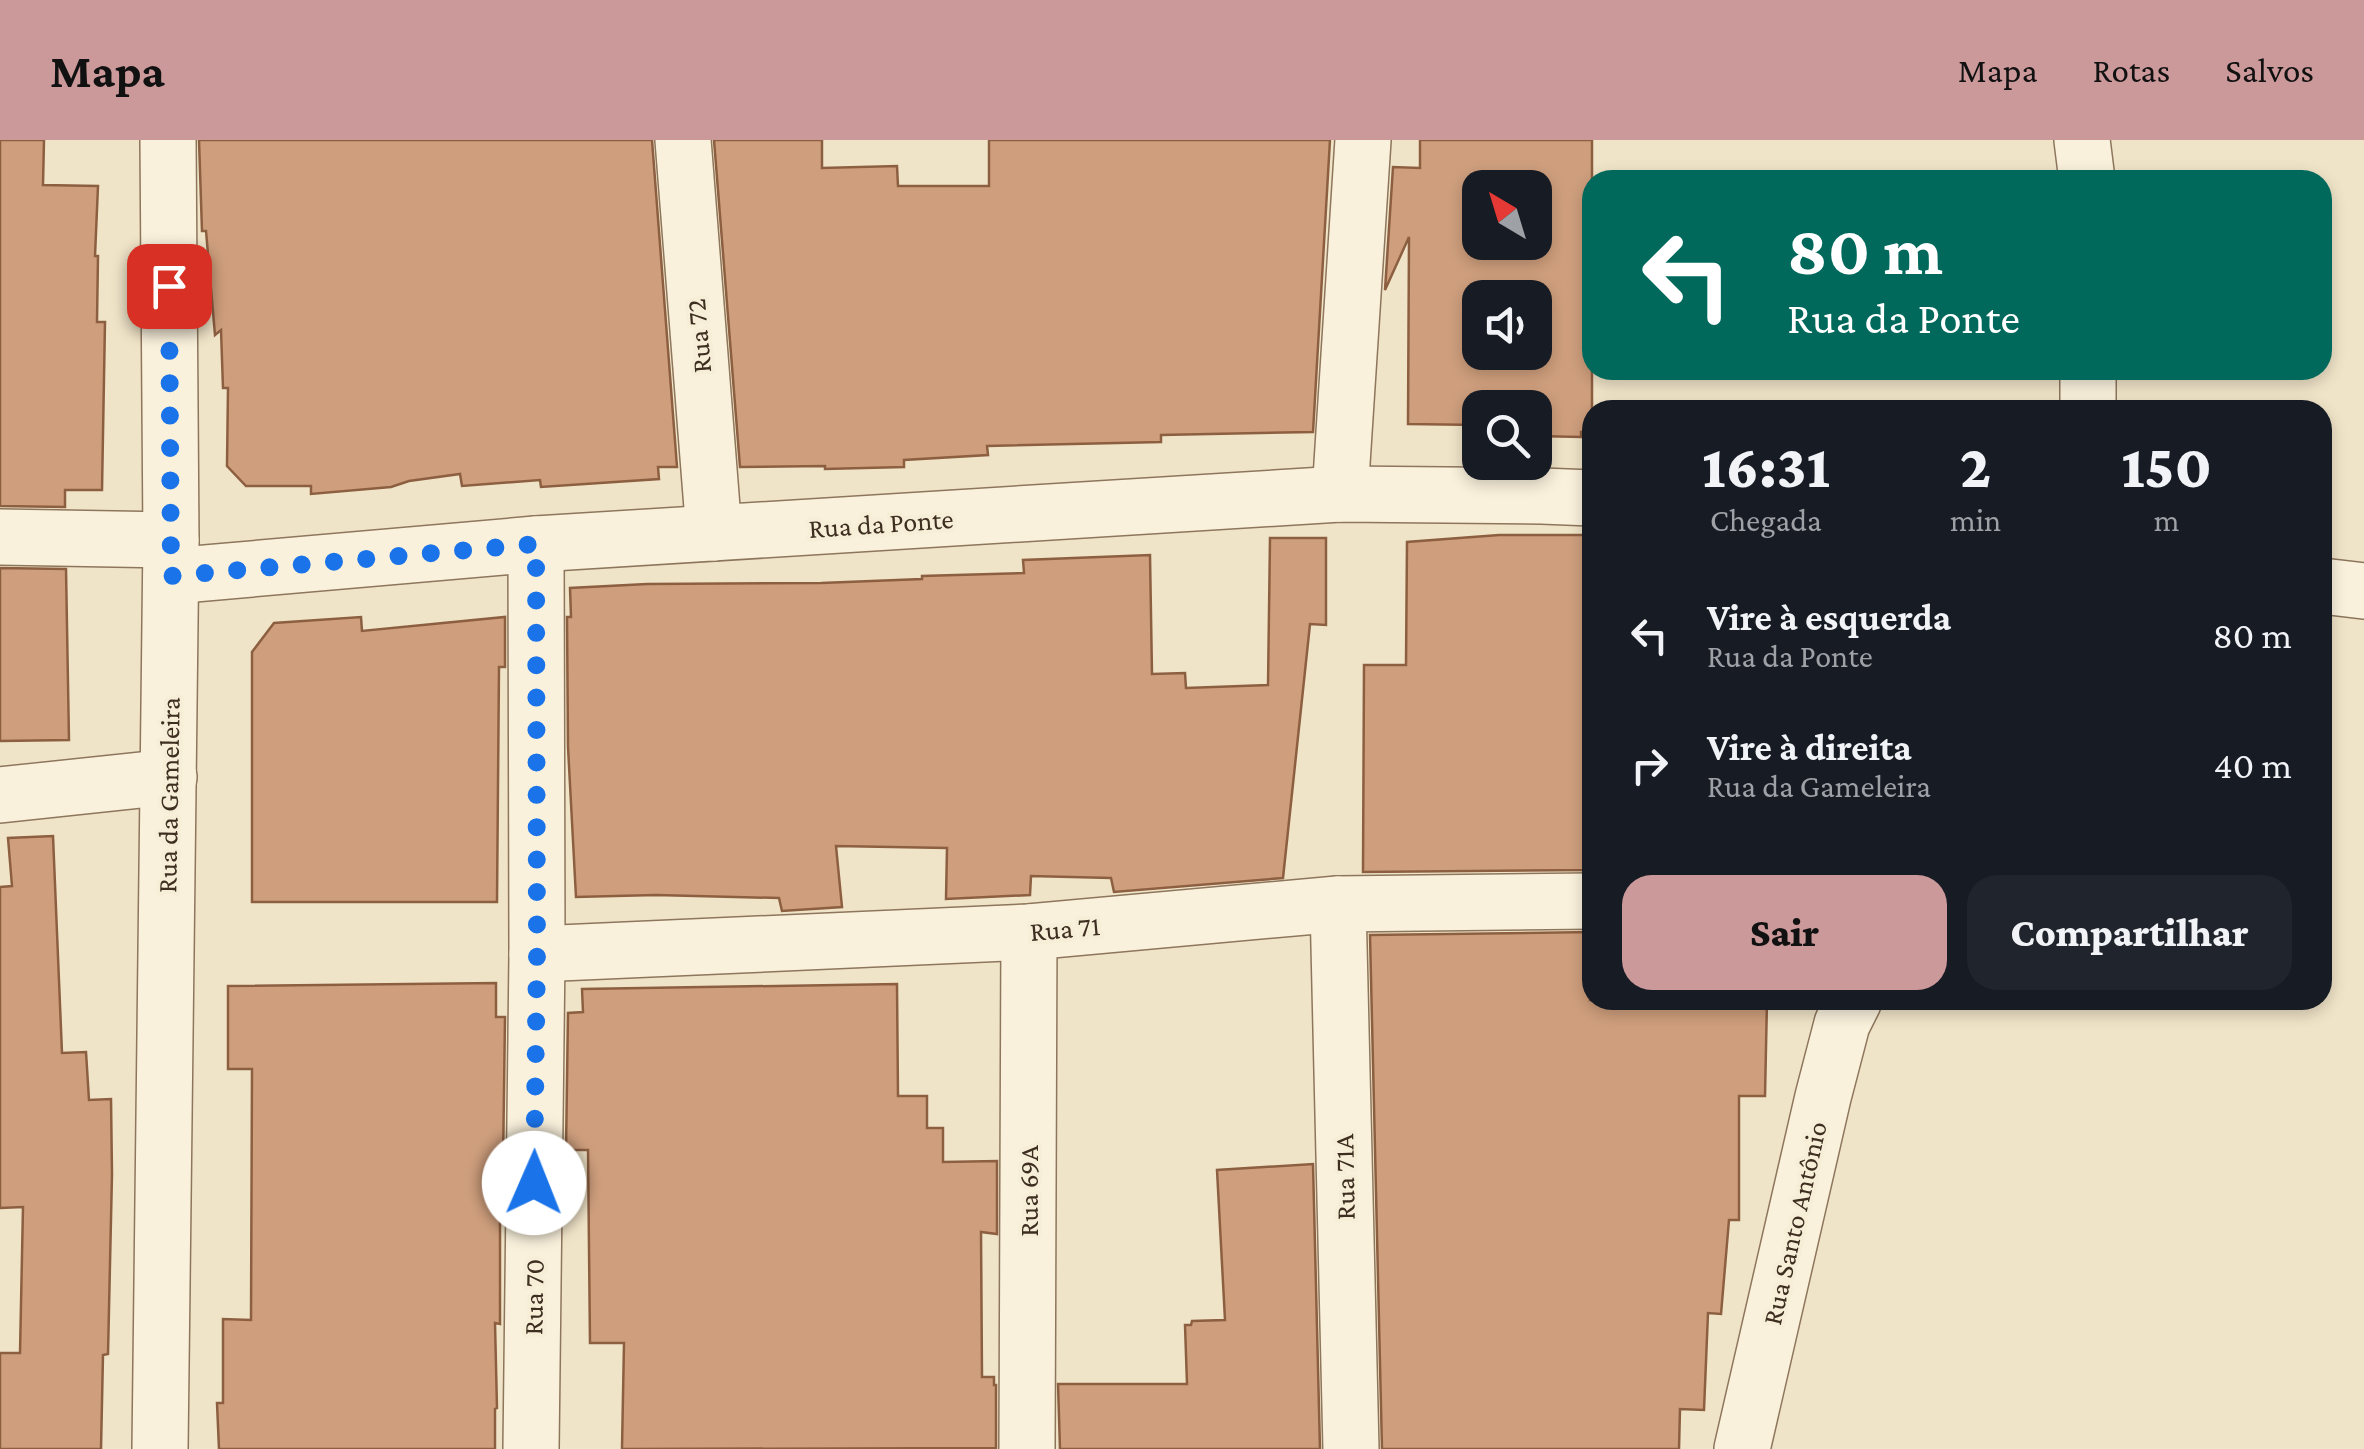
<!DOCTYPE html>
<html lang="pt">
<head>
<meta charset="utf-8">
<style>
	body { margin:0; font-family:"Crimson Pro",serif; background:#20242c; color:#f1f3f6; height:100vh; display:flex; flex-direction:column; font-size:38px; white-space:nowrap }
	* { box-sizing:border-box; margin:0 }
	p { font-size:32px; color:#9ea1a6 }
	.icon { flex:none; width:55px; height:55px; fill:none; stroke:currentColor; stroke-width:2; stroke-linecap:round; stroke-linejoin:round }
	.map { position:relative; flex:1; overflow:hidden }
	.drawer { position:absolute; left:1582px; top:260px; width:750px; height:610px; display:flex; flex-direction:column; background:#171b24; border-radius:30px; box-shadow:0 5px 15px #0003 }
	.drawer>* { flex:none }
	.guide { position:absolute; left:1582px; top:30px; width:750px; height:210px; border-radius:30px; box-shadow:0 5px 15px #0003; background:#00695c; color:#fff; overflow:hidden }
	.needle { width:65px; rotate:322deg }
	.buttons { position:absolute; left:1462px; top:30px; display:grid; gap:20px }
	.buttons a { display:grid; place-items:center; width:90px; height:90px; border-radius:20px; background:#171b24; box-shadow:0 5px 15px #0003; font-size:50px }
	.pin { position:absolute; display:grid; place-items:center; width:85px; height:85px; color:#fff; margin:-42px; border-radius:20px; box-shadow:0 5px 15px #0006 }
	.me { position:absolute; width:110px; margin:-55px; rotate:1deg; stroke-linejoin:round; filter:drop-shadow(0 0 8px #0008) }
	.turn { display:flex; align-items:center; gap:35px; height:210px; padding:0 40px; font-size:45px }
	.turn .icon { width:130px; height:130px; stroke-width:2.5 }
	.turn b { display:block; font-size:70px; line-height:85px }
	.eta { display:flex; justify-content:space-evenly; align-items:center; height:170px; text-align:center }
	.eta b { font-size:60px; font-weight:800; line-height:70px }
	.cta { display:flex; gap:20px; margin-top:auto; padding:20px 40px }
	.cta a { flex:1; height:115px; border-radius:30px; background:#cc999b; color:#111; font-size:40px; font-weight:800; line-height:115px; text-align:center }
	.cta a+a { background:#20242c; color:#f1f3f6 }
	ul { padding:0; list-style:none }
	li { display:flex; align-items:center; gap:30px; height:130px; padding:0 40px }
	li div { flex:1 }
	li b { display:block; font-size:38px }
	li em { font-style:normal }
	header { display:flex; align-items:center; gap:60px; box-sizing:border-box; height:140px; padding:0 50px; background:#cc999b; color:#111 }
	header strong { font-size:48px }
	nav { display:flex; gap:55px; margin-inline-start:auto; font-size:35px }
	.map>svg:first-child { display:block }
	.building { fill:#cf9f7d; stroke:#8d5f41; stroke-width:2.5; fill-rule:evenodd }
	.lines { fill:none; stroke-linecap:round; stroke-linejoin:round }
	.minor-casing { stroke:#8d765c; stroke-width:58 }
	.minor { stroke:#faf1dc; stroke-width:55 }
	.route { stroke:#1a73e8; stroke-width:18; stroke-dasharray:0 32.4 }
	.labels { text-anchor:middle; stroke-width:8; stroke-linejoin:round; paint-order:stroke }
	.street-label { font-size:28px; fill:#3d2e20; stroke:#f7eed8 }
</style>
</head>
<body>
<header>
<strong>Mapa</strong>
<nav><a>Mapa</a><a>Rotas</a><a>Salvos</a></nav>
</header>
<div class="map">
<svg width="2364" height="1309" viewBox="0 0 2364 1309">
	<rect width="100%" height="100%" fill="#f0e4c8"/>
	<g class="building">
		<polygon points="0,0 44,0 43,45 98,46 95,116 98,116 97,182 105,182 102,350 65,350 65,367 0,366"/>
		<polygon points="199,0 652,0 677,327 658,327 659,339 541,347 540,340 462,346 460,334 409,341 391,347 311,354 311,346 246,346 227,326 228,248 223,248 221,190 215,195 206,91 202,91"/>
		<polygon points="714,0 822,0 822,28 897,26 898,46 989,46 989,0 1330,0 1313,292 1161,295 1161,302 987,306 988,315 904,320 904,327 825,329 825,326 740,327"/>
		<path d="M1420,0H1592V292H1581V297L1535,296V268H1480V285L1408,284L1409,97L1385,150L1393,27L1420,28ZM1480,48H1535V102H1480ZM1480,158H1535V212H1480Z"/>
		<polygon points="1499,395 1584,395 1584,403 1592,403 1592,730 1363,732 1364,525 1406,525 1407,402"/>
		<polygon points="1270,398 1326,398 1326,485 1310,484 1283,738 1114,752 1111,738 1031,736 1030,755 946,759 947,708 836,706 842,767 782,771 779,758 656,755 576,757 568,607 567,477 571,477 570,448 647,444 821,443 922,439 922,436 1024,433 1023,420 1150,415 1152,534 1185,533 1186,548 1268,545"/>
		<polygon points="0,428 66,429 69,600 0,601"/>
		<polygon points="361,477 362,491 505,477 505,527 499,527 497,762 252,762 252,512 274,483"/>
		<polygon points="53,696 62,913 86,912 89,960 111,959 112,1034 108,1214 103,1215 101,1309 0,1309 0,1213 20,1213 23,1067 0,1068 0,747 12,746 8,698"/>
		<polygon points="1592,792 1590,860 1767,860 1765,956 1739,956 1739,1080 1729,1080 1721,1174 1708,1173 1704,1270 1680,1269 1679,1309 1382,1309 1370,795"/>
		<polygon points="496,843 496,877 505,877 503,1025 500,1051 500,1184 495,1183 497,1268 495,1269 495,1309 219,1309 217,1263 223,1263 223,1179 251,1180 252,929 228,929 228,846"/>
		<polygon points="897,844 898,956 927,956 927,988 943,988 943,1022 997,1021 997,1094 981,1092 982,1237 994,1237 994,1245 996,1245 996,1308 622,1309 624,1203 590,1203 588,1010 566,1010 568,873 583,872 582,849"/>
		<polygon points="1313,1024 1320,1309 1060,1309 1058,1244 1187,1244 1185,1185 1191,1185 1192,1181 1225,1180 1217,1030"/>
	</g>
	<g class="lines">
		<defs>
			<g id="minor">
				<polyline points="683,0 714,393"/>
				<polyline points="2082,0 2087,40"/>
				<polyline points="2088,270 2088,230"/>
				<polyline points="1340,354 1363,0"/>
				<polyline points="0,397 171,400"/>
				<polyline points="171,436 536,404 1340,354 1542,356 1592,358"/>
				<polyline points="2322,446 2364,451"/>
				<polyline points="0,655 169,637"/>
				<polyline points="1338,764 1351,1309"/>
				<polyline points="537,814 1029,792 1338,764 1592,761"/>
				<polyline points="160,1309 171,400 168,0"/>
				<polyline points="531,1309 537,814 536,404"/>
				<polyline points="1027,1309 1029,792"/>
				<polyline points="1742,1309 1823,957 1842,884 1854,860"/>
			</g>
		</defs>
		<use href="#minor" class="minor-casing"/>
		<use href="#minor" class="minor"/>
	</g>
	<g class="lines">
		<polyline class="route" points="169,146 171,436 536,404 537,814 534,1043"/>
	</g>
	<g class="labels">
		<g class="street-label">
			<text transform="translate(698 196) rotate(-95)" y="10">Rua 72</text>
			<text transform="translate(881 383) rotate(-4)" y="10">Rua da Ponte</text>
			<text transform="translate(168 655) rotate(-89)" y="10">Rua da Gameleira</text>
			<text transform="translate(1065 788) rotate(-5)" y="10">Rua 71</text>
			<text transform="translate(1344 1037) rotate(-91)" y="10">Rua 71A</text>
			<text transform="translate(1028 1051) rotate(-90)" y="10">Rua 69A</text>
			<text transform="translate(1794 1083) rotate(-77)" y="10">Rua Santo Antônio</text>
			<text transform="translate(533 1157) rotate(-89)" y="10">Rua 70</text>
		</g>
	</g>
</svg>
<div class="buttons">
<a><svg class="needle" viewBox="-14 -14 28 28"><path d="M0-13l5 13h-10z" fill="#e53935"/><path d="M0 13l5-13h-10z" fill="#9ea1a6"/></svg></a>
<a><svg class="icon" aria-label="sound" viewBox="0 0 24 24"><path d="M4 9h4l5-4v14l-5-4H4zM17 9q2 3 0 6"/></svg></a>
<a><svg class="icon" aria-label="search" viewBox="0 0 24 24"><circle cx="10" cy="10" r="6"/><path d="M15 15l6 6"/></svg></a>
</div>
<div class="pin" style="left:169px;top:146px;background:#d93025"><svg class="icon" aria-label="arrive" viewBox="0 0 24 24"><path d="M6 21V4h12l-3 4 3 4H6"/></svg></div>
<svg class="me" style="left:534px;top:1043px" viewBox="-20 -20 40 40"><circle r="19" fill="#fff"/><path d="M0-13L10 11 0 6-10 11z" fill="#1a73e8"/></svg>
<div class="guide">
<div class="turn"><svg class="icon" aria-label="left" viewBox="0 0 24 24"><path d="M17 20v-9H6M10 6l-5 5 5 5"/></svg><div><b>80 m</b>Rua da Ponte</div></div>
</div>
<section class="drawer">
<div class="eta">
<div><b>16:31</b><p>Chegada</p></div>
<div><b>2</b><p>min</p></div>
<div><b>150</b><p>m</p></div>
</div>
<ul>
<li><svg class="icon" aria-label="left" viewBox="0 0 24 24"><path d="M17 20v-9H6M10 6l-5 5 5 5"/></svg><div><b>Vire à esquerda</b><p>Rua da Ponte</p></div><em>80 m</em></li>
<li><svg class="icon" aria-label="right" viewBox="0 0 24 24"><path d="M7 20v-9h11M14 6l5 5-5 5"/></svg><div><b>Vire à direita</b><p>Rua da Gameleira</p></div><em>40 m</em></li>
</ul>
<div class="cta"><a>Sair</a><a>Compartilhar</a></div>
</section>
</div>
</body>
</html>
